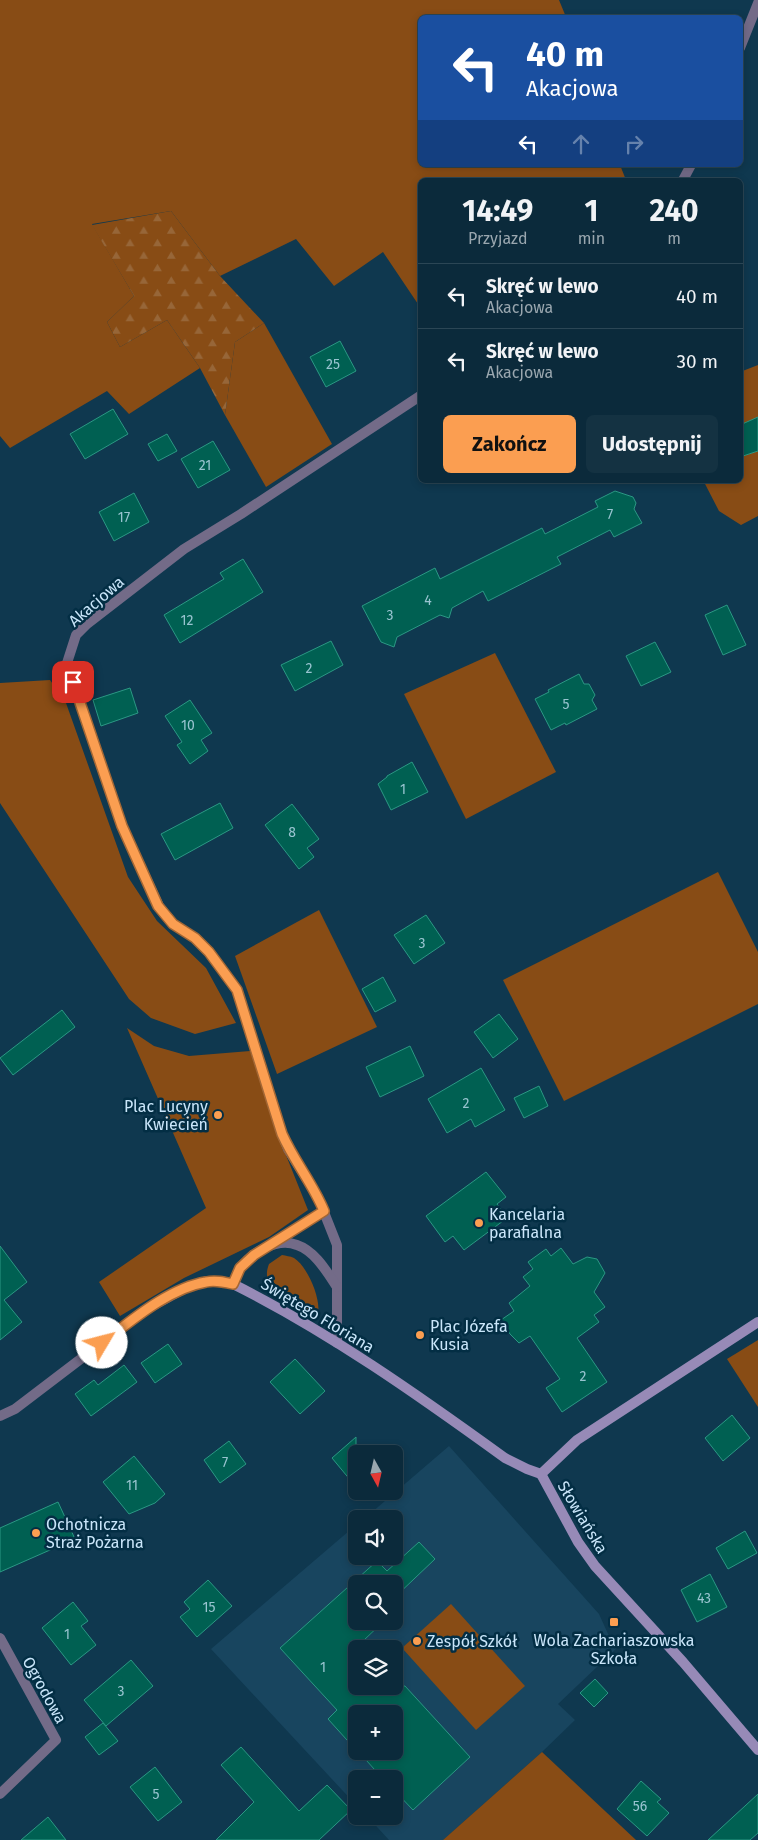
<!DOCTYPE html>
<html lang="pl">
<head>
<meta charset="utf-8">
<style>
	body { margin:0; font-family:"Fira Sans",sans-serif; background:#143242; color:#f1f3f6; height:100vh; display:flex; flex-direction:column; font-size:19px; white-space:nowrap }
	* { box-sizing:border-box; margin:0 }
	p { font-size:16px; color:#9aa7af }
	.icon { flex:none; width:28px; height:28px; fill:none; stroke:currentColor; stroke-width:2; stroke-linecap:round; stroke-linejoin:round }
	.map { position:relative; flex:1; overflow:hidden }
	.details { position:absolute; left:418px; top:178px; width:325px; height:305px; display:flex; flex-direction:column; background:#0b2a3b; border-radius:8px; box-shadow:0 2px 8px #0003,0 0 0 1px #2b4655 }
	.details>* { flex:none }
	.guide { position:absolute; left:418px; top:15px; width:325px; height:152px; border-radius:8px; box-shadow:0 2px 8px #0003,0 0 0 1px #2b4655; background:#1a4fa0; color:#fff; overflow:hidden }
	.needle { width:32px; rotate:172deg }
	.buttons { position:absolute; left:348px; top:1445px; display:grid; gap:10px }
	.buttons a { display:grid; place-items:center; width:55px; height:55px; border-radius:8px; background:#0b2a3b; box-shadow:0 2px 8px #0003,0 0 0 1px #2b4655; font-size:25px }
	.pin { position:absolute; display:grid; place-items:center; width:42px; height:42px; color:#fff; margin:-21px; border-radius:10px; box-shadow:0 2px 8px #0006 }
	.me { position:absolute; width:55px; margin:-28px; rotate:53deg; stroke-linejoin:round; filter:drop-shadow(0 0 4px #0008) }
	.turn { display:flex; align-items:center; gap:18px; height:105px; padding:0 25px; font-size:22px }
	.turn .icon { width:65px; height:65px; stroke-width:2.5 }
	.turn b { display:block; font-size:35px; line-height:42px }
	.lanes { display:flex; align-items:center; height:48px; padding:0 25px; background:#0003; justify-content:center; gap:25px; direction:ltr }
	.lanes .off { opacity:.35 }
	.eta { display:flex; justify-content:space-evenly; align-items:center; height:85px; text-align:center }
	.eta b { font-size:30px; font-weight:700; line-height:35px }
	.cta { display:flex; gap:10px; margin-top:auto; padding:10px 25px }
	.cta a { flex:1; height:58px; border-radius:8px; background:#fb9e51; color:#111; font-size:20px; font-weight:700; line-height:58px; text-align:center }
	.cta a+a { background:#143242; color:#f1f3f6 }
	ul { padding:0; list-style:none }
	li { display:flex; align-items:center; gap:15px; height:65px; padding:0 25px; border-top:1px solid #2b4655 }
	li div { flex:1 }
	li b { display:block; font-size:19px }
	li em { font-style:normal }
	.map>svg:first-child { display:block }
	.built { fill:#18455f; fill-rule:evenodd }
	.green { fill:#884c15 }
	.forest { fill:url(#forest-firs) }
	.building { fill:#006052; stroke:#2b9884 }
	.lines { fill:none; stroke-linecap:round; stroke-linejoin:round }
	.street { stroke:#736b88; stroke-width:10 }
	.secondary { stroke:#978ab7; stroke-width:10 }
	.route-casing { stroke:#a36735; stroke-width:12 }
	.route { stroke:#fb9e51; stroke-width:9 }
	.poi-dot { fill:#fb9e51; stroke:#032e44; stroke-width:2 }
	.labels { text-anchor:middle; stroke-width:5; stroke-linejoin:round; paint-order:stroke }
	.number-label { font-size:14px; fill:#98c4d0 }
	.street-label { font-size:16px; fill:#cae6fa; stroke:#032e44 }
	.poi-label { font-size:16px; fill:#cae6fa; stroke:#032e44; text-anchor:start }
</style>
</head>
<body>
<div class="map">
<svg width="758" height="1840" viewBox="0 0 758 1840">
	<defs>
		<pattern id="forest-firs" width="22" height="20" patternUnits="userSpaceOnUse" patternTransform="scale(1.25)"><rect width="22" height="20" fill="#884c15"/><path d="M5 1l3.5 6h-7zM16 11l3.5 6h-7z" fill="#976638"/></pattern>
	</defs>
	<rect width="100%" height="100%" fill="#0f384f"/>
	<path class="built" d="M449,1446L599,1614L609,1636L619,1646L558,1704L575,1720L542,1752L443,1840H389L367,1816H394V1779H356V1805L211,1649L356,1525V1556H394V1519H364ZM356,1584H394V1621H356ZM356,1649H394V1686H356ZM356,1714H394V1751H356Z"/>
	<g class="green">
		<polygon points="0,0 559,0 566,17 420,18 420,165 620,165 626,180 420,180 420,307 383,252 334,286 296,239 220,276 171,211 92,224 134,296 107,322 120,347 167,320 200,368 129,414 107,391 10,448 0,436"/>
		<polygon points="264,323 332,444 266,487 225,415 235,342"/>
		<polygon points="758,365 758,516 741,525 719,511 703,480 740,480 740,372"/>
		<polygon points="495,653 556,772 466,819 404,694"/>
		<polygon points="50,680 66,703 128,877 157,921 206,968 236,1023 195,1034 151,1018 129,999 0,803 0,683"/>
		<polygon points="718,872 758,952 758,1004 564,1101 503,980"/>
		<polygon points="319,910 377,1027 277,1074 235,956"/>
		<polygon points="127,1028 154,1046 189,1056 250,1051 286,1155 308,1210 269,1237 184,1278 120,1316 99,1282 206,1208"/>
		<path d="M282,1255C286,1256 290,1256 294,1258C307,1266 321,1298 318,1313C302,1320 273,1295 268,1280C266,1275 267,1269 269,1264Z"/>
		<polygon points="758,1340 758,1407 727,1359"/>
		<polygon points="451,1604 525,1686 476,1730 402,1648"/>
		<polygon points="542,1752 636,1840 443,1840"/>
	</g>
	<polygon class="forest" points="171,211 220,276 264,323 235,342 225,415 200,368 167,320 120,347 107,322 134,296 92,225"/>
	<g class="building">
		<polygon points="340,341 356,371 326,387 310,357"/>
		<polygon points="113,409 128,434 85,459 70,434"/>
		<polygon points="758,417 758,451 740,457 740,425"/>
		<polygon points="167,434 177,451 158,461 148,444"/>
		<polygon points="213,441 230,470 198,488 181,459"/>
		<polygon points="615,491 633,497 636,503 634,509 642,523 614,537 610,530 557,557 561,564 488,601 483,591 452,608 449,618 440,615 397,637 394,647 381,642 362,606 435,568 440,579 542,528 545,534 598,507 595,501"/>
		<polygon points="134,493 149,522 114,541 99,512"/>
		<polygon points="243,559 263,592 180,643 164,615 224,579 220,573"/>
		<polygon points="727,605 746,645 723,655 705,615"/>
		<polygon points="331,641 343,665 295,691 281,665"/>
		<polygon points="655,642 671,672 641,686 626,656"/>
		<polygon points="579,674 584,684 589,684 595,695 592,700 597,709 566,725 565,723 551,730 535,699 549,692 548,690"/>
		<polygon points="130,688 138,713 101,726 93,700"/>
		<polygon points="190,700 212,733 201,740 208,751 190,764 177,745 182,742 165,716"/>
		<polygon points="412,762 428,792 391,810 378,784 387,777 387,776"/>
		<polygon points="220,803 233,828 175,860 161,834"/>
		<polygon points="292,804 319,839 307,848 314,857 299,869 265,825"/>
		<polygon points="426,915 445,943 414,964 394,935"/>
		<polygon points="383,977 396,1001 375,1012 362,989"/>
		<polygon points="62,1010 75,1027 13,1075 0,1058"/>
		<polygon points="499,1014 518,1039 493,1058 474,1032"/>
		<polygon points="410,1046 424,1076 380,1097 366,1067"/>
		<polygon points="481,1068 505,1110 475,1127 471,1119 447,1133 428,1099"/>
		<polygon points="539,1086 548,1106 524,1118 514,1098"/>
		<polygon points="486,1172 506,1197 497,1204 507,1218 464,1250 453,1236 445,1242 426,1216"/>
		<polygon points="0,1246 27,1282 4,1300 22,1322 0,1340"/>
		<polygon points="561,1248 573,1264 587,1257 597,1259 605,1273 594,1292 605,1307 594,1315 599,1322 577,1338 607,1382 562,1412 546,1388 560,1379 530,1336 519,1343 510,1334 501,1320 514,1311 509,1303 530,1286 523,1277 533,1269 528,1262 546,1249 551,1256"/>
		<polygon points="168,1344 182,1364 155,1383 141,1363"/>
		<polygon points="295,1359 325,1391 300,1414 270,1382"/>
		<polygon points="124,1365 137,1382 91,1416 75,1394 94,1380 98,1385"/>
		<polygon points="732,1415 750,1438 723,1461 705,1438"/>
		<polygon points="356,1437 356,1487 332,1458"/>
		<polygon points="229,1441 246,1464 220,1483 204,1460"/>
		<polygon points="134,1456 165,1494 155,1503 129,1514 103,1482"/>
		<polygon points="58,1502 75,1539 0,1572 0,1528"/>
		<polygon points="745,1531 757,1553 728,1569 716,1548"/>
		<polygon points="419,1542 435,1559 394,1598 394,1584 356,1584 356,1621 384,1621 363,1641 367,1645 364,1649 356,1649 356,1686 405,1686 470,1757 413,1810 394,1790 394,1770 383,1779 358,1751 394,1751 394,1714 356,1714 356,1750 328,1719 337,1710 280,1648 377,1561 387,1571"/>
		<polygon points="710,1574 727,1607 697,1622 681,1590"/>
		<polygon points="208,1580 232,1606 197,1637 180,1617 190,1609 184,1602"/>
		<polygon points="73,1602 88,1621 81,1626 96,1645 71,1665 42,1628"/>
		<polygon points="131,1660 153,1686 106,1726 84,1700"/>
		<polygon points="595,1679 608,1693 594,1707 580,1693"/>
		<polygon points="103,1723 118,1741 99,1755 85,1737"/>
		<polygon points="241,1747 299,1811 327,1785 351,1810 319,1840 216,1840 254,1802 221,1765"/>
		<polygon points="155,1767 182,1802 158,1821 130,1787"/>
		<polygon points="641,1781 661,1799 657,1802 669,1813 647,1836 617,1809"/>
		<polygon points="758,1794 758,1833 750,1840 708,1840"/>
		<polygon points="48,1817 66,1840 21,1840"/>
	</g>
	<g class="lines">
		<g class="street">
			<polyline points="740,48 758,3"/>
			<polyline points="683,180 691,165"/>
			<polyline points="274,1243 324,1211"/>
			<polyline points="337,1343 337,1245 318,1197 288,1149 282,1134 237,990 209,952 195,938 173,924 159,906 122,826 67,663 76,635 87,624 184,549 241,514 420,396"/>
			<path d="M0,1416L15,1409L145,1310L187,1287L207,1281H222L233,1284C235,1279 237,1274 240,1269C250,1253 277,1237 297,1245C315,1251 327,1272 337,1287"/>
			<polyline points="0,1638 56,1740 0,1794"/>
		</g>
		<g class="secondary">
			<path d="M233,1284C329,1332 418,1395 505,1458L527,1469L541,1474"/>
			<polyline points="541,1474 578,1542 595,1566 683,1662 758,1750"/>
			<polyline points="541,1474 577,1440 758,1322"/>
		</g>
	</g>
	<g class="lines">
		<defs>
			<path id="route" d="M73,682L122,826L158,906L173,924L195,938L209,952L237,990L282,1134C294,1161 313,1184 324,1211L254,1255L240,1268L233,1284C224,1282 215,1280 206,1282C169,1288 131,1321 102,1343"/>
		</defs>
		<use href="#route" class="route-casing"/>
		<use href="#route" class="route"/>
	</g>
	<g class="poi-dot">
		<circle cx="218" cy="1115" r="5"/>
		<circle cx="479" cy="1223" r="5"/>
		<circle cx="420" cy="1335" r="5"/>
		<circle cx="36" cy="1533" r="5"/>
		<rect x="609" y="1617" width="10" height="10" rx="2.5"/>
		<circle cx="417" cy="1641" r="5"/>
	</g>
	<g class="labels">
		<g class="number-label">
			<text x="333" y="369">25</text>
			<text x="205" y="470">21</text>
			<text x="610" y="519">7</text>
			<text x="124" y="522">17</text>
			<text x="428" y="605">4</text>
			<text x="390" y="620">3</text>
			<text x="187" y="625">12</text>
			<text x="309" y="673">2</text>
			<text x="566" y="709">5</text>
			<text x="188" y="730">10</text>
			<text x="403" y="794">1</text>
			<text x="292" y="837">8</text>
			<text x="422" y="948">3</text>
			<text x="466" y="1108">2</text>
			<text x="583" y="1381">2</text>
			<text x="225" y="1467">7</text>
			<text x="132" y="1490">11</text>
			<text x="704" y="1603">43</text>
			<text x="209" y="1612">15</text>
			<text x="67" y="1639">1</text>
			<text x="323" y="1672">1</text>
			<text x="121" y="1696">3</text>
			<text x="156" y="1799">5</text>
			<text x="640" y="1811">56</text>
		</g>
		<g class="street-label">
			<text transform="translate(96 601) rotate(-41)" y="6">Akacjowa</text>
			<text transform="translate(318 1315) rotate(31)" y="6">Świętego Floriana</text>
			<text transform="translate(583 1517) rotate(59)" y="6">Słowiańska</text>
			<text transform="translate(45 1690) rotate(61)" y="6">Ogrodowa</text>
		</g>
		<g class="poi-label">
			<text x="208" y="1112" text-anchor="end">Plac Lucyny<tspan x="208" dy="18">Kwiecień</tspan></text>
			<text x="489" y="1220">Kancelaria<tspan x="489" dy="18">parafialna</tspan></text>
			<text x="430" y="1332">Plac Józefa<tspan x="430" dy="18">Kusia</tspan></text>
			<text x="46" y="1530">Ochotnicza<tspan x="46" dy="18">Straż Pożarna</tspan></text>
			<text x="614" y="1646" text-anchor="middle">Wola Zachariaszowska<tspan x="614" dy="18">Szkoła</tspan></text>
			<text x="427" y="1647">Zespół Szkół</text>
		</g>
	</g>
</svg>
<div class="buttons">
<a><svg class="needle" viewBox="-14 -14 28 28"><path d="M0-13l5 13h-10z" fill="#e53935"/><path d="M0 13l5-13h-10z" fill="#9aa7af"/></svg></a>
<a><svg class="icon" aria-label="sound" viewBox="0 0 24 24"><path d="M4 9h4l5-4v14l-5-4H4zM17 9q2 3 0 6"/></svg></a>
<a><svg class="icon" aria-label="search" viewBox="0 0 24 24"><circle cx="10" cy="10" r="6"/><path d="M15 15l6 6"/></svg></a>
<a><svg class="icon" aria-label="layers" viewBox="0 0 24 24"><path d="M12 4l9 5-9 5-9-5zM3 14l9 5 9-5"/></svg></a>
<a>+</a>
<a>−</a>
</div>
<div class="pin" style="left:73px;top:682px;background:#d93025"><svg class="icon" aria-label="arrive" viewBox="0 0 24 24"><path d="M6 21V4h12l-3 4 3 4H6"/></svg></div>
<svg class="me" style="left:102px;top:1343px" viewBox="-20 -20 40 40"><circle r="19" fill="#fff"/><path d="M0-13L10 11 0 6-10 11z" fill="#fb9e51"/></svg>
<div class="guide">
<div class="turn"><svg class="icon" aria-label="left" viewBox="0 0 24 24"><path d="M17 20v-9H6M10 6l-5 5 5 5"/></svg><div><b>40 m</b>Akacjowa</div></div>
<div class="lanes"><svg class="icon" aria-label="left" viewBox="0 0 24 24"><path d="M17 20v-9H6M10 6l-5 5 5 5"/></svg><svg class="icon off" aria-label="ahead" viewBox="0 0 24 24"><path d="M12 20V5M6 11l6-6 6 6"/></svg><svg class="icon off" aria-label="right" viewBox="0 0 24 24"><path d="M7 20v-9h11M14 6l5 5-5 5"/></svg></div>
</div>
<section class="details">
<div class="eta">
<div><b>14:49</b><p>Przyjazd</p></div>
<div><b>1</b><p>min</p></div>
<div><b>240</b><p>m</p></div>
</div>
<ul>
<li><svg class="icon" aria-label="left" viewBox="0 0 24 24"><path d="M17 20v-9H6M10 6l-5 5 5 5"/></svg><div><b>Skręć w lewo</b><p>Akacjowa</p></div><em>40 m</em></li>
<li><svg class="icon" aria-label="left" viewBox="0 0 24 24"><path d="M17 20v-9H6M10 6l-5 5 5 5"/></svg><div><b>Skręć w lewo</b><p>Akacjowa</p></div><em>30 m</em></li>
</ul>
<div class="cta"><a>Zakończ</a><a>Udostępnij</a></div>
</section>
</div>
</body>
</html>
